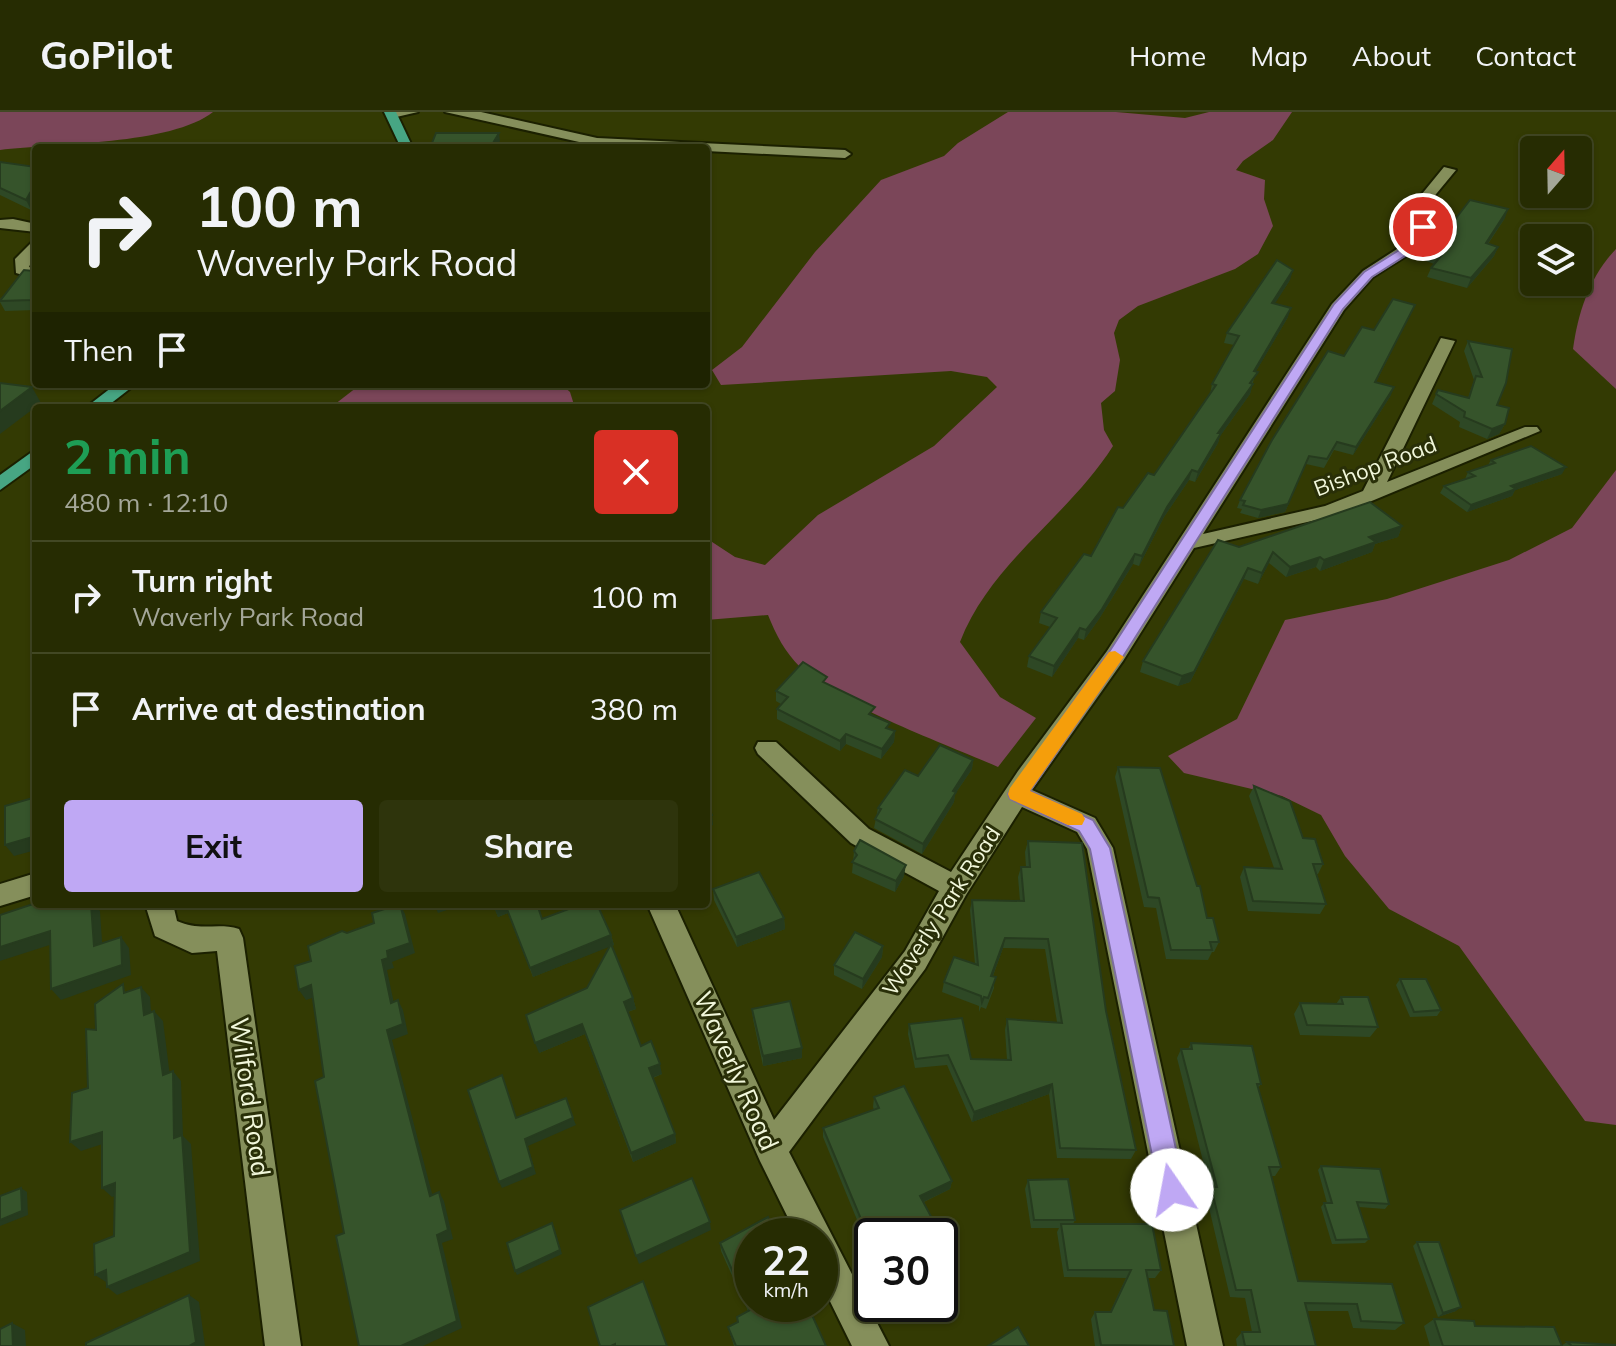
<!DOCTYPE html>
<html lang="en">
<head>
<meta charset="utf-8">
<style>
	body { margin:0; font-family:Mulish,sans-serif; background:#2e340c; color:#f1f3f6; height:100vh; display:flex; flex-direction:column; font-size:30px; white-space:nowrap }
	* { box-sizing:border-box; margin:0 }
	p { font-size:26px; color:#a4a799 }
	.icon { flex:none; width:44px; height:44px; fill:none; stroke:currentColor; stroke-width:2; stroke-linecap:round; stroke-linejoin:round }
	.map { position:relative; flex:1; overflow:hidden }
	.drawer { position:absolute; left:32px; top:292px; width:678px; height:504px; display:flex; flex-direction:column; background:#262c02; border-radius:8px; box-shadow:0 2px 6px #0004,0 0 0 2px #424824 }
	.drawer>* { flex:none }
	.banner { position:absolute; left:32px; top:32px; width:678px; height:244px; border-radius:8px; box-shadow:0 2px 6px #0004,0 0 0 2px #424824; background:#262c02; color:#f1f3f6; overflow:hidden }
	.needle { width:52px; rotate:20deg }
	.buttons { position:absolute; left:1520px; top:24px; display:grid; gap:16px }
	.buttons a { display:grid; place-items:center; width:72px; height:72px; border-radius:8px; background:#262c02; box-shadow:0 2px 6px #0004,0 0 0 2px #424824; font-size:40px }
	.speed { position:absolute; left:734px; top:1106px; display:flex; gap:16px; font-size:40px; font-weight:700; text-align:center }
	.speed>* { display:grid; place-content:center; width:104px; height:104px; border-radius:50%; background:#262c02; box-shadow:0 2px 6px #0004,0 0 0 2px #424824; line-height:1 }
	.speed small { font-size:20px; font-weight:400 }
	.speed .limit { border:4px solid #111; border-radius:12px; background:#fff; color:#111 }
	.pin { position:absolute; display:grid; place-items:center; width:68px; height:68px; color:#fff; margin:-34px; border:4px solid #fff; border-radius:50%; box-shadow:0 2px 8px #0007 }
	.me { position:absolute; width:88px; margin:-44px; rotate:348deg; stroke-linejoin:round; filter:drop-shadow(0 0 6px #0008) }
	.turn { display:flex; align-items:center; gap:28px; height:168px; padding:0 32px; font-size:36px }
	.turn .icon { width:104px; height:104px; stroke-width:2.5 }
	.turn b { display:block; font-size:56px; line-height:68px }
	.then { display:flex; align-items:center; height:76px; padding:0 32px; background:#0003; gap:16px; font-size:30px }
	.round { display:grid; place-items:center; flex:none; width:84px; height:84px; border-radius:8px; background:#2e340c }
	.headline { display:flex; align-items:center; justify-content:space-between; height:136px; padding:0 32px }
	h1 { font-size:48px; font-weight:700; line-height:60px; color:#1e9e55 }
	.cta { display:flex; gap:16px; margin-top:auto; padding:16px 32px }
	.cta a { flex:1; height:92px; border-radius:8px; background:#bfa8f4; color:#111; font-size:32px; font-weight:700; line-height:92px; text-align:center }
	.cta a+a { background:#2e340c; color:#f1f3f6 }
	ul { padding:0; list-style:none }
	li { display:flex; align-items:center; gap:24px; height:112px; padding:0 32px; border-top:2px solid #424824 }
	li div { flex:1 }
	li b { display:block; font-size:30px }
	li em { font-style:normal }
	header { display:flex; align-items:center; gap:48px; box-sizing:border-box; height:112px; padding:0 40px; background:#262c02; border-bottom:2px solid #424824 }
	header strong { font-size:38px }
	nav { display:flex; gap:44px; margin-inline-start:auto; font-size:28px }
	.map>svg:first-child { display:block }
	.green { fill:#7b4659 }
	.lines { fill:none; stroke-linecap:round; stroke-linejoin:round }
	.minor-casing { stroke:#1b2000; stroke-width:4 }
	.major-casing { stroke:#1b2000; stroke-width:4 }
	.minor { fill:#858f5b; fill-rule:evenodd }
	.major { fill:#47a683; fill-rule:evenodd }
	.wall { fill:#2e4825 }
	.shaded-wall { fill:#263b1e }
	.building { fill:#36542b; stroke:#263b1e; stroke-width:2 }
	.route { fill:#bfa8f4; stroke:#7c6d9f; stroke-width:2 }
	.slow { fill:#f59e0b }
	.labels { text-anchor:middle; stroke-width:6; stroke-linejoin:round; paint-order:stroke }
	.street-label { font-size:22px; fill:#f1f7db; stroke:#292f08 }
	.near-street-label { font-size:26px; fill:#f1f7db; stroke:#292f08 }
</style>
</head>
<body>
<header>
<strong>GoPilot</strong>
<nav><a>Home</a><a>Map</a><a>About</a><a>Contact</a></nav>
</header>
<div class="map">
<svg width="1616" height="1234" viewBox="0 0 1616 1234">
	<rect width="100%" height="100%" fill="#333a03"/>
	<g class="green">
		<path d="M0,0H213C171,33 56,31 0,38Z"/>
		<path d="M1008,0H1116L1185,6L1209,0H1292L1273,28L1243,49L1236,58L1265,68L1264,87L1273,114L1258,142L1235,157L1138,194L1119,208L1114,221L1120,248L1115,279L1101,291L1104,318L1113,334C1068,405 991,450 960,530L1000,585L1036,606L998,655C949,633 834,592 800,555C785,540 776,523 768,503L706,508V409V426L735,445L765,453L818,403L934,334L997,275L987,265L951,259L721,273L712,258L742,235L815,140L881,68L944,44L958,31Z"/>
		<path d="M1616,137V277L1573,237C1578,200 1590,164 1616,137Z"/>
		<polygon points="361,272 561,272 570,280 575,296 330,296"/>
		<polygon points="1616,358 1616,1013 1585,1009 1459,834 1389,797 1345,744 1321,703 1282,684 1184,661 1168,644 1237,607 1285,508 1387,487 1509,448 1572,416"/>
	</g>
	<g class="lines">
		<defs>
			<g id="minor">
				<polygon points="387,0 418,0 392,6"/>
				<polygon points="445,0 481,0 597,26 845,38 851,42 845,46 706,39 706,36 597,34"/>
				<polygon points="1444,55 1456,58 1422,99 1432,119 1425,132 1373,165 1344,198 1203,422 1325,394 1363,379 1441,226 1455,229 1387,370 1525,315 1537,315 1540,319 1338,403 1194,436 1123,549 1032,678 1095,706 1113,736 1223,1234 1187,1234 1087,737 1077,720 1022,695 966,783 925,857 789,1040 889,1234 852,1234 820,1169 820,1124 797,1124 760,1049 647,792 675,792 774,1008 905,839 939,779 851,731 758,642 755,636 758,630 776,630 869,717 951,760 1018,659 1107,539 1332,192 1363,159 1414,126 1418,119 1408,99"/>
				<polygon points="13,107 36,112 36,120 0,116 0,108"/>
				<polygon points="36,126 36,139 29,155 36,157 36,167 16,161 15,147"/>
				<polygon points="36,761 36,783 0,794 0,772"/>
				<path d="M145,792H173L177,809C201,820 217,810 239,817L243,826L301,1234H265L217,839L192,841L155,824Z"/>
			</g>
			<g id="major">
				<polygon points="384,0 396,0 413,36 401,36"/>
				<polygon points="116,272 136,272 105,296 85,296"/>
				<polygon points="36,337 36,352 0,378 0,363"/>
			</g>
		</defs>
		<use href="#minor" class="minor-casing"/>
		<use href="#major" class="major-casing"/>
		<use href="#minor" class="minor"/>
		<use href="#major" class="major"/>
	</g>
	<g class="wall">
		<polygon points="0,50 36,55 36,91 35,90 31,98 0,83"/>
		<polygon points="1505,106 1488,132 1498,135 1494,144 1467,176 1427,165 1431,156 1434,152 1426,149 1430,140"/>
		<polygon points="36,144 36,198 5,199 0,190 0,187 33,159"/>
		<polygon points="1290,168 1274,192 1288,205 1256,259 1250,282 1220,324 1218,331 1195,370 1189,368 1164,405 1139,454 1133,452 1099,507 1084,528 1078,526 1052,565 1027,555 1029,544 1050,515 1039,511 1041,500 1091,444 1123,396 1154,363 1210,282 1212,272 1234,233 1224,231 1227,221"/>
		<polygon points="1415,193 1376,270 1391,283 1353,343 1334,338 1324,356 1306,352 1285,400 1258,406 1240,401 1242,397 1237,396 1240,388 1344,244 1374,218"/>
		<polygon points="1468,229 1505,312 1499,322 1487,327 1459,315 1460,310 1432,292 1438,278 1468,286 1474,268 1464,239"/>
		<polygon points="1491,348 1562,362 1515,378 1512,384 1467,400 1440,381 1444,374 1465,367 1468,360 1488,353"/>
		<polygon points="1402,414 1398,425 1375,432 1372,440 1320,459 1316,455 1286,465 1269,451 1258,472 1244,467 1190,570 1178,574 1140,560 1143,549 1239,435"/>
		<polygon points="827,572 875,605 889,617 895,619 894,630 881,647 846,632 840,639 777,607 777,597 781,592 776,589 776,579"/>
		<polygon points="973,648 972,657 955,682 954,690 922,742 874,716 878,696 918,664"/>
		<polygon points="1118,655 1207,806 1219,830 1214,840 1212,840 1208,848 1166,847 1156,796 1144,795 1115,665"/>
		<polygon points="1254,674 1303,726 1323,752 1318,762 1317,762 1326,792 1320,802 1248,799 1240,765 1244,755 1274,756 1249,684"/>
		<polygon points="1028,729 1106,899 1136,1038 1131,1047 1057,1046 1049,982 972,1010 947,953 915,956 908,922 909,912 971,947 1007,948 1005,918 1007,907 1057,910 1045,837 1003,836 993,864 994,876 986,897 981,895 979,900 979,894 942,880 944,870 975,852 970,798 972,788 1020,789 1018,765 1021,755 1026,755 1025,740"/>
		<polygon points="854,739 904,764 895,780 852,761"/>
		<polygon points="713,777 784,806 785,817 737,835 714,788"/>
		<polygon points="494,795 611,823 614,833 612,834 633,886 636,897 628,900 641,934 662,962 653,966 675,1022 676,1031 633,1050 585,922 539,941 587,876 610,834 533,865 508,801 498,805"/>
		<polygon points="883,834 882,845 862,877 834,863 834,853"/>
		<polygon points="1400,867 1441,898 1437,904 1410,905 1396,873"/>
		<polygon points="1341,885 1378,915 1370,925 1300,923 1294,902 1300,891 1336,892"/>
		<polygon points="752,897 802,936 802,946 763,954 753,907"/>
		<polygon points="1191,931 1261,972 1258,976 1281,1055 1275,1064 1271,1064 1298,1169 1404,1211 1395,1218 1353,1216 1348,1199 1307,1199 1316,1234 1237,1234 1236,1227 1242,1220 1252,1220 1245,1186 1230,1185 1206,1083 1210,1077 1177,946 1181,937 1188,937"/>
		<polygon points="904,974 952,1069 950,1077 924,1090 956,1151 954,1159 940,1167 940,1124 872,1124 869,1117 862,1120 823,1025 823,1016 874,998 873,995 874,985"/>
		<polygon points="1321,1054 1389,1092 1385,1097 1359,1095 1369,1127 1365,1131 1332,1132 1321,1095 1324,1091 1327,1091 1318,1058"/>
		<polygon points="1028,1068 1075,1108 1073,1112 1161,1158 1155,1166 1148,1166 1154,1198 1174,1234 1095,1234 1091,1207 1095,1200 1110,1200 1126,1166 1064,1165 1057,1120 1059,1116 1031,1116 1025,1077"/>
		<polygon points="1417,1130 1456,1199 1438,1205 1413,1134"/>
		<polygon points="720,1131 826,1234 734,1234 728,1215 737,1211 737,1205 748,1199 721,1139"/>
		<polygon points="1434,1207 1475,1214 1561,1234 1567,1230 1616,1234 1430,1234 1424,1214"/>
	</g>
	<g class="shaded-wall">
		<polygon points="499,21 500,29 496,36 490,36"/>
		<polygon points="30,81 35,90 31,98 26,88"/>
		<polygon points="1508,97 1505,106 1482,140 1486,131"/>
		<polygon points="1498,135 1494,144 1467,176 1471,166"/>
		<polygon points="1293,158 1290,168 1269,201 1272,191"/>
		<polygon points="36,183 36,197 31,188"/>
		<polygon points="1291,196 1288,205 1251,268 1254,259"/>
		<polygon points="1253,272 1250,282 1220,324 1218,331 1195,370 1198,360 1218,321"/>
		<polygon points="32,275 41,291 0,322 0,299"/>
		<polygon points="1394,275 1391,283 1353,343 1356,335"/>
		<polygon points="1505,312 1499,322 1487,327 1492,317"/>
		<polygon points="1306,352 1285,400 1258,406 1261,398"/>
		<polygon points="1566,355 1562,362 1515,378 1512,384 1467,400 1471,393 1511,374"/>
		<polygon points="1192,358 1189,368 1164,405 1139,454 1142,444 1167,395"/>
		<polygon points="1402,414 1398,425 1375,432 1372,440 1320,459 1324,448 1369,425"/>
		<polygon points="1273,440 1269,451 1258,472 1262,461"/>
		<polygon points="1135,442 1133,452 1099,507 1084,528 1086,518"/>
		<polygon points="1320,445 1316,455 1286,465 1290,455"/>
		<polygon points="1248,456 1244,467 1190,570 1178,574 1182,564"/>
		<polygon points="1080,516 1078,526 1052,565 1054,554"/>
		<polygon points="895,619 894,630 881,647 882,637"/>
		<polygon points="846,622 846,632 840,639 840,629"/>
		<polygon points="973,648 972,657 955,682 954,690 922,742 923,732 953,679"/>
		<polygon points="712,703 713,713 706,716 706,706"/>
		<polygon points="36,724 36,738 14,744 5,733"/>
		<polygon points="906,753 904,764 895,780 896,769"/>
		<polygon points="91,792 94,792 100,799 103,844 94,834"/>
		<polygon points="400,792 405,802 415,841 392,850 394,856 387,858 396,901 391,891 382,848"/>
		<polygon points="434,792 465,792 438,801"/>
		<polygon points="502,792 505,792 508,801 498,805 494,795"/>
		<polygon points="784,806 785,817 737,835 736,825"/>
		<polygon points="50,819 59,830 0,849 0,835"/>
		<polygon points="611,823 614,833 533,865 530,856"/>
		<polygon points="121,825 129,836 131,863 61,888 51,877"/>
		<polygon points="1005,826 1003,836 989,874 991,864"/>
		<polygon points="883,834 882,845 862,877 863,867"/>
		<polygon points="311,873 318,884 306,888 299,878"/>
		<polygon points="141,875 150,885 152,913 144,903"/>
		<polygon points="633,886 636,897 626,900 624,890"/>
		<polygon points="398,888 403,898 408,922 392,928 435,1093 430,1084 387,918"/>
		<polygon points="154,899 163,909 171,972 163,963"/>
		<polygon points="582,912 585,922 539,941 535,931"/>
		<polygon points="802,936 802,946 763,954 763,944"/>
		<polygon points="660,952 662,962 651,966 649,956"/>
		<polygon points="173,959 181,969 183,1024 191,1032 200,1149 117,1183 107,1175 174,1026"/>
		<polygon points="1052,972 1049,982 972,1010 974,1000"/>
		<polygon points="573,1006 576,1013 528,1034 536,1062 502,1076 499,1070 525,1027"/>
		<polygon points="102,1020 112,1029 81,1039 70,1030"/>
		<polygon points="675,1022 676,1031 633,1050 631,1041"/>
		<polygon points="952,1069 950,1077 919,1092 920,1084"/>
		<polygon points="115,1071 125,1080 112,1085 102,1076"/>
		<polygon points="21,1076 27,1080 28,1103 0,1114 0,1108"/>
		<polygon points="439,1080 444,1089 453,1127 442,1131 462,1216 423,1234 401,1234 437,1123"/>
		<polygon points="870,1108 869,1117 862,1120 863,1112"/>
		<polygon points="710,1110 711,1118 639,1152 636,1144"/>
		<polygon points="554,1115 562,1142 517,1163 515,1159"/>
		<polygon points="956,1151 954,1159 940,1167 940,1160"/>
		<polygon points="106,1158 116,1166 106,1170 95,1163"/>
		<polygon points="189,1183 199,1190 205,1234 189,1234"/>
		<polygon points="1461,1195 1456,1199 1438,1205 1443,1201"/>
		<polygon points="12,1211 25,1218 26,1234 13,1234"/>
	</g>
	<g class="building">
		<polygon points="436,21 499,21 490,36 430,36"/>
		<polygon points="0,50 36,55 36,85 30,81 26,88 0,76"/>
		<polygon points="1470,88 1508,97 1486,131 1498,135 1471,166 1431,156 1441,144 1430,140"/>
		<polygon points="36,144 36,183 31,188 0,189 24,158 33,159 34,147"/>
		<polygon points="1277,148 1293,158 1272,191 1291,196 1254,259 1258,260 1250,271 1253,272 1218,321 1221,321 1198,360 1192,358 1167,395 1142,444 1135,442 1102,497 1086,518 1080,516 1054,554 1029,544 1057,506 1041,500 1084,442 1091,444 1118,395 1123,396 1148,361 1154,363 1216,273 1212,272 1239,224 1227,221"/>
		<polygon points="1393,187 1415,193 1375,270 1394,275 1356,335 1337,330 1327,347 1309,344 1288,392 1261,398 1243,393 1245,389 1240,388 1272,328 1328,239 1344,244 1362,215 1374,218"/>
		<polygon points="1468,229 1512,237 1506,271 1497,293 1509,296 1505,312 1492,317 1464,305 1465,300 1436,282 1438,278 1469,286 1476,264 1482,265"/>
		<polygon points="0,271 32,275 0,299"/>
		<polygon points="1531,334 1566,355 1511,374 1516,377 1471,393 1444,374 1475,364 1468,360 1495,351 1491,348"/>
		<polygon points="1370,390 1402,414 1369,425 1376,430 1324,448 1320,445 1290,455 1273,440 1262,461 1248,456 1194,560 1182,564 1143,549 1218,428 1239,435"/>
		<polygon points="803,550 827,565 823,570 875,595 869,602 890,611 886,616 895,619 882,637 846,622 840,629 777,597 788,585 776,579"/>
		<polygon points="940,633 973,648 953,679 956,680 923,732 875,707 881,697 878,696 905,658 918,664"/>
		<polygon points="1118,655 1160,656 1197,774 1200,774 1207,806 1213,806 1219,830 1210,830 1212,838 1171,838 1159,786 1148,785"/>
		<polygon points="1254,674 1290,689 1303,726 1315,727 1323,752 1313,752 1326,792 1253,789 1244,755 1282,757"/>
		<polygon points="36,685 36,724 5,733 5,694"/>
		<polygon points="706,691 712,703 706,706"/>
		<polygon points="860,728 906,753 896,769 852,750 857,743 854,739"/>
		<polygon points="1028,729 1082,731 1106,899 1136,1038 1060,1036 1052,972 974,1000 948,943 916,947 909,912 962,906 971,947 1011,948 1007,907 1062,911 1048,827 1005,826 991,864 996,865 988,886 984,885 982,890 981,884 944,870 954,845 978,853 972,788 1024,789 1021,755 1030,755"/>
		<polygon points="759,760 784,806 736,825 713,777"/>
		<polygon points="36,791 91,792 94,834 121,825 122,853 51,877 50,819 0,835 0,803"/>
		<polygon points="400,792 410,831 387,839 388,846 382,848 391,891 398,888 403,912 387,918 430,1084 439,1080 448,1118 437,1123 457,1209 401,1234 359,1234 336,1124 344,1121 315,969 324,965 311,873 299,878 295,854 311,849 308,834 342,819 347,821 374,811 372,801"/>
		<polygon points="505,792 537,792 542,807 582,792 597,792 611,823 530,856"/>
		<polygon points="855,820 883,834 863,867 834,853"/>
		<polygon points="611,832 633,886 624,890 641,934 651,929 660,952 649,956 675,1022 631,1041 582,912 535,931 526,903 587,876"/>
		<polygon points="1400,867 1426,867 1441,898 1414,900"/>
		<polygon points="123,872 124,881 141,875 144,903 154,899 163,963 173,959 174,1026 182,1023 190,1140 107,1175 106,1158 95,1163 94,1132 114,1124 115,1071 102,1076 102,1020 70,1030 72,981 88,976 86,917 96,918 95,892"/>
		<polygon points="1341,885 1368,885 1378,915 1307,913 1300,891 1343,892"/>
		<polygon points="790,889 802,936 763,944 752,897"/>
		<polygon points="1191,931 1252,934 1261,972 1257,972 1281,1055 1269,1055 1298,1169 1392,1172 1404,1211 1361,1209 1357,1192 1305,1191 1316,1234 1245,1234 1242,1220 1260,1220 1251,1178 1236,1178 1211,1075 1217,1075 1181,937 1192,937"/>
		<polygon points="502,963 516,1006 566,986 573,1006 525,1027 533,1055 499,1070 468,978"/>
		<polygon points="904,974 952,1069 920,1084 956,1151 940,1160 940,1124 877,1124 870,1108 863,1112 823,1016 879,996 874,985"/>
		<polygon points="1321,1054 1380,1057 1389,1092 1357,1090 1369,1127 1336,1128 1324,1091 1332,1091"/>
		<polygon points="692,1066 710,1110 636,1144 620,1098"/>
		<polygon points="1068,1067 1075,1108 1034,1108 1028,1068"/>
		<polygon points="21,1076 22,1099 0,1108 0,1084"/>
		<polygon points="768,1105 777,1124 752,1124 752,1192 807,1192 826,1234 736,1234 728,1215 738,1210 737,1205 750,1198 720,1131"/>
		<polygon points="552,1111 560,1138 515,1159 507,1131"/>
		<polygon points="1061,1112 1152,1112 1161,1158 1146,1158 1154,1198 1167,1199 1174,1234 1101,1233 1095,1200 1111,1200 1131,1158 1068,1158"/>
		<polygon points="1417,1130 1439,1130 1461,1195 1443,1201"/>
		<polygon points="643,1169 667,1234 615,1234 615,1232 611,1234 600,1234 588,1195"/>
		<polygon points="189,1183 196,1230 189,1234 86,1234 86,1231"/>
		<polygon points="1434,1207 1474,1209 1475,1214 1554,1215 1562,1234 1443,1234"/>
		<polygon points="12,1211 13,1234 0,1234 0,1217"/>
		<polygon points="1018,1215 1029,1234 988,1234"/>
		<polygon points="1567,1230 1616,1233 1616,1234 1572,1234"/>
	</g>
	<polygon class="route" points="1419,112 1428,115 1424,132 1372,165 1343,197 1121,548 1030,679 1093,708 1110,736 1185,1078 1181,1087 1172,1091 1163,1087 1159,1078 1090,737 1079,719 1010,687 1008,682 1109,540 1334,192 1364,160 1415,128"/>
	<polygon class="slow" points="1115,539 1124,545 1121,549 1030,679 1082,702 1085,707 1082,713 1068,713 1010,687 1008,682 1010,676 1109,540"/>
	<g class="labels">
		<g class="street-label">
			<text transform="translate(1375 354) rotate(-21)" y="8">Bishop Road</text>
			<text transform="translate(941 799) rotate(-57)" y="8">Waverly Park Road</text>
		</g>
		<g class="near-street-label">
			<text transform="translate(736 959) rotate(66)" y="9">Waverly Road</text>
			<text transform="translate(250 985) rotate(82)" y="9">Wilford Road</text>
		</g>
	</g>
</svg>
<div class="buttons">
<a><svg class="needle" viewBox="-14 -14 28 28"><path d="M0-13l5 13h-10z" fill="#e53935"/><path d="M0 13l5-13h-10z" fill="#a4a799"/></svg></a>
<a><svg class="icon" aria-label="layers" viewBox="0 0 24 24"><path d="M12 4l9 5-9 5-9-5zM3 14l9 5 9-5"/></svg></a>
</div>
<div class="speed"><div>22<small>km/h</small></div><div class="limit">30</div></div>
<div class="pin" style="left:1423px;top:115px;background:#d93025"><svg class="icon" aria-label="arrive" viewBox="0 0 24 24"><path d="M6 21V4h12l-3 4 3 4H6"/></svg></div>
<svg class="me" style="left:1172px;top:1078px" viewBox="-20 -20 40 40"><circle r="19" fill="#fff"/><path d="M0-13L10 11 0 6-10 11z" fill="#bfa8f4"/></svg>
<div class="banner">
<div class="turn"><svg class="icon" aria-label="right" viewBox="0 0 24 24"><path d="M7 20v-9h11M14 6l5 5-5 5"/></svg><div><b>100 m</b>Waverly Park Road</div></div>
<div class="then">Then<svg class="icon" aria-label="arrive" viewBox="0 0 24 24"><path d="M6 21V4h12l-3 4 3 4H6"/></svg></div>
</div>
<section class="drawer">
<div class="headline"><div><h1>2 min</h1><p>480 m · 12:10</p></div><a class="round" style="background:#d93025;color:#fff"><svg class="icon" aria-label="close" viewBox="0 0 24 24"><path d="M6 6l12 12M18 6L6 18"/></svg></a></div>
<ul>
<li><svg class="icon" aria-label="right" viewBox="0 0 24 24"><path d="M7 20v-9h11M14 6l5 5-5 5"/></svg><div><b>Turn right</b><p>Waverly Park Road</p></div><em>100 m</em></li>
<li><svg class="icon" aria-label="arrive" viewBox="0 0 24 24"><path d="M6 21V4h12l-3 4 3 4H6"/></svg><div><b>Arrive at destination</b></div><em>380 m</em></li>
</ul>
<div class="cta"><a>Exit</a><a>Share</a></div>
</section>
</div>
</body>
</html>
